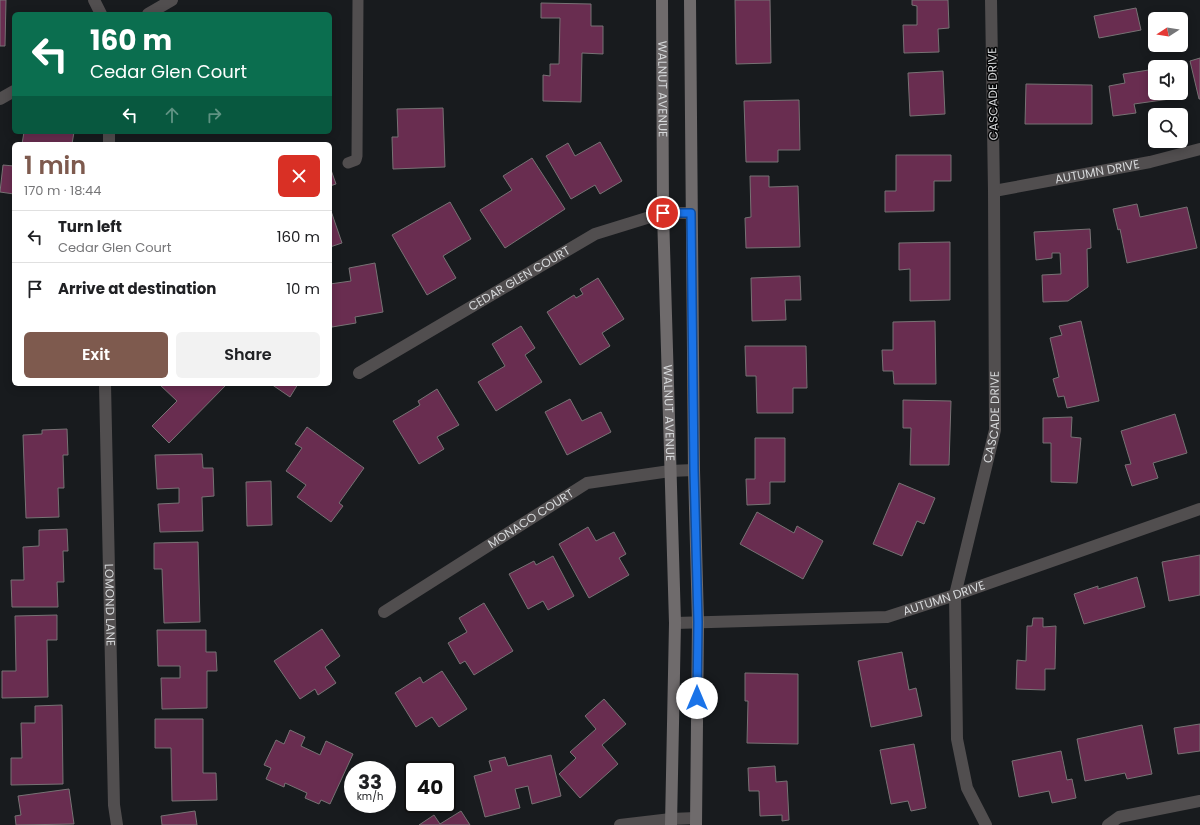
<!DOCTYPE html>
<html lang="en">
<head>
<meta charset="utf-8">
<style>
	body { margin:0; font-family:Poppins,sans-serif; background:#f2f2f2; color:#202124; height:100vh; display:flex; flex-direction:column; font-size:15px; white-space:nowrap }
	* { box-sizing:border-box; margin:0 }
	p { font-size:13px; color:#757577 }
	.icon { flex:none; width:22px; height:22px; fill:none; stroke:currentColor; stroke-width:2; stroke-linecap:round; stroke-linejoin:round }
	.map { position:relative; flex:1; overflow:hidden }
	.details { position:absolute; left:12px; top:142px; width:320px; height:244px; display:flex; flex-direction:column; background:#fff; border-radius:6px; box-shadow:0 2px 10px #0003 }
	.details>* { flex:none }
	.guide { position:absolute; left:12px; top:12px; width:320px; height:122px; border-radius:6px; box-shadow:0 2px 10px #0003; background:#0b6e4f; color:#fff; overflow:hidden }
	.needle { width:26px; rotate:258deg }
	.tools { position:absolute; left:1148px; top:12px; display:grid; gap:8px }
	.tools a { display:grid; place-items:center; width:40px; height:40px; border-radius:6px; background:#fff; box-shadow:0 2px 10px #0003; font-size:20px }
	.speed { position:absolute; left:344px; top:761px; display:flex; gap:8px; font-size:20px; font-weight:700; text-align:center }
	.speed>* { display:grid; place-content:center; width:52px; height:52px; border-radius:50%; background:#fff; box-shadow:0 2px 10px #0003; line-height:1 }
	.speed small { font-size:10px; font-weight:400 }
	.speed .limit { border:2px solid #111; border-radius:6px; background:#fff; color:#111 }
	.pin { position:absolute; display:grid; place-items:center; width:34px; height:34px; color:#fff; margin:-17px; border:2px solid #fff; border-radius:50%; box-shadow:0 1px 4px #0007 }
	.me { position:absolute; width:44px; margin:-22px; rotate:0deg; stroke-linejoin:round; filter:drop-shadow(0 0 3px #0008) }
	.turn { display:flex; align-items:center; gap:14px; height:84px; padding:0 12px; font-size:18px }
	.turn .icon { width:52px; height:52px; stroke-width:2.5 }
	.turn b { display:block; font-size:28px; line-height:34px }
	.lanes { display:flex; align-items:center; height:38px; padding:0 12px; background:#0003; justify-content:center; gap:20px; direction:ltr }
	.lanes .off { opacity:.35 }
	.round { display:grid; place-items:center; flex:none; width:42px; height:42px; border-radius:6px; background:#f2f2f2 }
	.head { display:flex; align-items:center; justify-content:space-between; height:68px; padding:0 12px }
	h1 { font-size:24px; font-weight:600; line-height:30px; color:#7e5a4e }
	.button { display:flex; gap:8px; margin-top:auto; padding:8px 12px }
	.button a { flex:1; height:46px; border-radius:6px; background:#7e5a4e; color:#fff; font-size:16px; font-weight:600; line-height:46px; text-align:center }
	.button a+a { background:#f2f2f2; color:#202124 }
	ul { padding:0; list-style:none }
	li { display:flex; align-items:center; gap:12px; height:52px; padding:0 12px; border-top:1px solid #e0e0e0 }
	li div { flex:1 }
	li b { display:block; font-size:15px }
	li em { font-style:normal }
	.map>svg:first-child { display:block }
	.building { fill:#692d50; stroke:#777274 }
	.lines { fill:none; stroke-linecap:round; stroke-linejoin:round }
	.lane { stroke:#514e4f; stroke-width:11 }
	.street { stroke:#514e4f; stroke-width:12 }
	.secondary { stroke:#6f6b6c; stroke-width:12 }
	.route-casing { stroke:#114b97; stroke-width:10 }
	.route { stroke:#1a73e8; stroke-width:7 }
	.labels { text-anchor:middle; stroke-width:3; stroke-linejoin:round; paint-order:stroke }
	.street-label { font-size:12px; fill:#d6d8da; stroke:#050607 }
</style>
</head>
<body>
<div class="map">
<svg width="1200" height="825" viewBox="0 0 1200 825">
	<rect width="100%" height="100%" fill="#181b1e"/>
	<g class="building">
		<polygon points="0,0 6,0 5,46 0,46"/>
		<polygon points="735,0 770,0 771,63 736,64"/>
		<polygon points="912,0 948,0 949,28 938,29 939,52 904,53 903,25 917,25 917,6 912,5"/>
		<polygon points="541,3 591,4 591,26 603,26 603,54 582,53 581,102 543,101 543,75 550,76 550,64 559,64 560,18 541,18"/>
		<polygon points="1136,8 1141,30 1099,38 1094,16"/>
		<polygon points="1200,58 1200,99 1199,99 1190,61"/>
		<polygon points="1155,69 1155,93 1176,93 1177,98 1134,104 1136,113 1113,116 1109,86 1125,83 1123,74"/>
		<polygon points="943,71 945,114 910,116 908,73"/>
		<polygon points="1026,84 1092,85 1092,124 1025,124"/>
		<polygon points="799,100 800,150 778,150 778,162 746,162 744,101"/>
		<polygon points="443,108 445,167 393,169 392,137 398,137 397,109"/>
		<polygon points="24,132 74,132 72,144 22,144"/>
		<polygon points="600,142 622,181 600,194 595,185 571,199 546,156 568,143 575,156"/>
		<polygon points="896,155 951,155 951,181 934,181 934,211 885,212 885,191 896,191"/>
		<polygon points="532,158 565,209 505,248 480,210 512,190 503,176"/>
		<polygon points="3,165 14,166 14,194 0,192"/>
		<polygon points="330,167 336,184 330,186"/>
		<polygon points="750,176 769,176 769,187 798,186 800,247 746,248 745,218 751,217"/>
		<polygon points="450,202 471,239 443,256 456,278 427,295 392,235"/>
		<polygon points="1137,204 1140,217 1187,207 1197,248 1127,263 1120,229 1118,230 1113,209"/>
		<polygon points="330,208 342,243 330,247"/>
		<polygon points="1090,229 1091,248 1087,249 1088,287 1068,301 1043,302 1042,275 1061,274 1060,253 1052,253 1052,258 1036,260 1034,232"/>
		<polygon points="950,242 950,300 910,301 910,269 899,270 899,243"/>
		<polygon points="375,263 383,312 355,317 356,323 332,327 330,315 330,284 351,281 349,268"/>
		<polygon points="800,276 801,300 785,300 786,320 752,321 751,278"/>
		<polygon points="598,278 624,319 602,333 610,346 580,365 547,312 574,295 576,298 583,294 580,289"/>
		<polygon points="935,321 936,384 894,384 893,371 883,371 882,350 893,350 893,322"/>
		<polygon points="1081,321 1099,401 1067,408 1064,396 1058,397 1053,379 1059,377 1050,338 1062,335 1059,326"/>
		<polygon points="521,326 535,348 525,355 542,382 496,411 478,382 505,366 492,344"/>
		<polygon points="745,346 806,346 807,388 793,388 793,413 757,413 756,376 746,376"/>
		<polygon points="159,384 227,384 169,443 152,426 177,401"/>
		<polygon points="271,384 298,384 290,397"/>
		<polygon points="437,389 459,425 437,437 444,449 419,464 393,421 420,405 418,401"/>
		<polygon points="570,399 582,421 601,412 611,432 567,455 545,412"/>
		<polygon points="903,400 951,401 949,465 910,465 911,428 903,428"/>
		<polygon points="1175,414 1187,453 1153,463 1158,478 1132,486 1125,465 1131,464 1121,431"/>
		<polygon points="1072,417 1071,437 1081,438 1077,483 1051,482 1051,443 1043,443 1043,418"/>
		<polygon points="307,427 364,468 339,503 343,506 331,522 297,497 306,485 286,471 302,448 295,444"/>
		<polygon points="67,429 68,455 63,455 64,488 58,488 59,517 26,518 23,435 42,434 42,430"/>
		<polygon points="755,438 785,438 785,482 770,482 770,504 747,505 746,479 755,479"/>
		<polygon points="202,454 203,468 213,468 214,496 202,497 203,531 160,532 158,504 179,503 179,488 157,489 155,455"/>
		<polygon points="271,481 272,525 247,526 246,482"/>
		<polygon points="899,483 935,498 924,524 917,521 902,556 873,544"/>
		<polygon points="757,512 794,533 797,526 823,541 803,579 740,544"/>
		<polygon points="588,527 596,541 614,532 626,554 619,558 629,575 589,598 559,544"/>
		<polygon points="67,529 68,551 63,551 64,582 57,582 58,607 12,607 11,580 24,580 23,547 39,546 39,530"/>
		<polygon points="198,542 200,622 164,623 162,569 154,569 154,543"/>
		<polygon points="1200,555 1200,595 1169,601 1162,562"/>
		<polygon points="553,556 574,596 548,610 543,601 528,609 509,574 534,561 536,565"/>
		<polygon points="1137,577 1145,607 1084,624 1074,594 1098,586 1098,589"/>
		<polygon points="484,603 513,651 474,675 465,661 460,664 448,643 467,632 459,618"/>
		<polygon points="57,615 57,640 47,640 48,697 2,698 2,671 16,671 15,616"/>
		<polygon points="1033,618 1043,618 1043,627 1056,626 1055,669 1045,669 1045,690 1016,689 1017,660 1026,661 1027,626 1032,626"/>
		<polygon points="322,629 340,656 325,667 336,683 318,695 315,689 300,699 274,661"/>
		<polygon points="157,630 206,630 206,652 216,652 217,671 207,671 207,708 162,709 161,678 180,678 180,666 158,666"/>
		<polygon points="902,652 909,690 916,688 922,716 871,727 858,661"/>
		<polygon points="442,671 467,709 439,727 432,717 416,727 395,693 420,677 423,683"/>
		<polygon points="745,673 798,674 798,744 747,743 748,701 745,701"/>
		<polygon points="604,699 626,724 602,745 618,764 580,798 559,774 576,758 570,752 596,729 585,716"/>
		<polygon points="62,705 63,784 11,785 11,758 22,758 21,723 35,723 35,706"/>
		<polygon points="155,719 203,719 203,773 216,773 217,800 172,801 171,748 155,748"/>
		<polygon points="1200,724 1200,751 1178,754 1174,728"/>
		<polygon points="1142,725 1152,774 1127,779 1125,773 1085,781 1077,739"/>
		<polygon points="290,730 305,737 301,746 320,755 326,741 353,754 330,804 321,800 319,804 305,798 307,793 285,783 284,787 266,779 271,768 264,765 276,740 284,744"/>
		<polygon points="914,744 926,808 911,811 908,801 891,804 880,750"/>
		<polygon points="1061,751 1067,780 1072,779 1076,798 1052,803 1049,791 1019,797 1012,761"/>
		<polygon points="551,755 561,796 532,804 528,786 515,789 520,808 485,817 474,776 492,771 489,761 505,757 508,766"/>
		<polygon points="775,766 776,782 787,781 789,820 782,821 782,815 760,816 759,791 749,791 748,768"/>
		<polygon points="69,789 74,824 16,825 15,816 21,815 18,796"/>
		<polygon points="195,811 197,825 162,825 161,816"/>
		<polygon points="461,811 470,825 419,825 434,815 440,824"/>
	</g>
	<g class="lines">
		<polyline class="lane" points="348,163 356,160 357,156 358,0"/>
		<g class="street">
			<polyline points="94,0 101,14"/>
			<polyline points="148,14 172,0"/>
			<polyline points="0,99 14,91"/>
			<polyline points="109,144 109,132"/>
			<path id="s1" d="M994,191L1150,162L1200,149"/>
			<path id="s2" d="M359,373L595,234L663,213H691"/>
			<path id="s3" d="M105,384L114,805L117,825"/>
			<path id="s4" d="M384,612L587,483L670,471L694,470"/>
			<path id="s5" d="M675,623L887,617L955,595L1200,509"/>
			<polyline points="620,825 671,819 696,818"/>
			<path id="s6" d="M986,825L967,788L957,739L955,595L995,430L994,191L991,0"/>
			<polyline points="1108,825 1119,817 1200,801"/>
		</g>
		<g class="secondary">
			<path id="s7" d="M662,0L663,213L675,623L671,825"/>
			<polyline points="690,0 694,470 698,622 696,825"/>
		</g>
	</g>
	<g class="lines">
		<defs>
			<polyline id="route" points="663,213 691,213 694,470 698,622 697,698"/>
		</defs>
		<use href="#route" class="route-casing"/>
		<use href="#route" class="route"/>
	</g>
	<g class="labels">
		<g class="street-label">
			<text dy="4" stroke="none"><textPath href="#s7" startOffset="89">WALNUT AVENUE</textPath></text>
			<text transform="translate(993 94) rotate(-91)" y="4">CASCADE DRIVE</text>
			<text dy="4" stroke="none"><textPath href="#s1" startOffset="105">AUTUMN DRIVE</textPath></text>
			<text dy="4" stroke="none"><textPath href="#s2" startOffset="186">CEDAR GLEN COURT</textPath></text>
			<text dy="4" stroke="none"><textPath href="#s7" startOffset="413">WALNUT AVENUE</textPath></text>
			<text dy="4" stroke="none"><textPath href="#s6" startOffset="418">CASCADE DRIVE</textPath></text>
			<text dy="4" stroke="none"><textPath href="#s4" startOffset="174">MONACO COURT</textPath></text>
			<text dy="4" stroke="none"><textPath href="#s5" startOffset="272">AUTUMN DRIVE</textPath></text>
			<text dy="4" stroke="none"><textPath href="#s3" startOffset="221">LOMOND LANE</textPath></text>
		</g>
	</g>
</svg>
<div class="tools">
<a><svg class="needle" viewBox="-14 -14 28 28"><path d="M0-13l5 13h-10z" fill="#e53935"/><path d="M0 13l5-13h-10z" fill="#757577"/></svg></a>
<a><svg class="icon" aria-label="sound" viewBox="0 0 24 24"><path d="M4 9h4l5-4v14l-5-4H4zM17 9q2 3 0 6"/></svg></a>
<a><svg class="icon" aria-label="search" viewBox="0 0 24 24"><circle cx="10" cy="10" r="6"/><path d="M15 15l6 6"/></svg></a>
</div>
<div class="speed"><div>33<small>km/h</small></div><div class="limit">40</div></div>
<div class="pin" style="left:663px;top:213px;background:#d93025"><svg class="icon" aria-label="arrive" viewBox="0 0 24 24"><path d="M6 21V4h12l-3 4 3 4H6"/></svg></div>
<svg class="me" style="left:697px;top:698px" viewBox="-20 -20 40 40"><circle r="19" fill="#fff"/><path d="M0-13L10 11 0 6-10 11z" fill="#1a73e8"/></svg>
<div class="guide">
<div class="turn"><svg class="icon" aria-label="left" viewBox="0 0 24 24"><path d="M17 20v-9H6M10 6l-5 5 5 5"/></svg><div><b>160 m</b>Cedar Glen Court</div></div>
<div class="lanes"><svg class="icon" aria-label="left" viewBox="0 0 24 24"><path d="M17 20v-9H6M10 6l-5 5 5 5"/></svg><svg class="icon off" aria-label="ahead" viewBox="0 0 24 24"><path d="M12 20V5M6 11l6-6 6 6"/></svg><svg class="icon off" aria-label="right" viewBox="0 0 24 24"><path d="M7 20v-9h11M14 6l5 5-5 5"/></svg></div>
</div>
<section class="details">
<div class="head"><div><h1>1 min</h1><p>170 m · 18:44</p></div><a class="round" style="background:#d93025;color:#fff"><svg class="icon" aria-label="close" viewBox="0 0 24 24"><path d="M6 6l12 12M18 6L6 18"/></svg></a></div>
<ul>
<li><svg class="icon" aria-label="left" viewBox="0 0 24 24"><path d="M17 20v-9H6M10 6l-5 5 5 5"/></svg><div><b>Turn left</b><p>Cedar Glen Court</p></div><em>160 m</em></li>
<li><svg class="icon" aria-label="arrive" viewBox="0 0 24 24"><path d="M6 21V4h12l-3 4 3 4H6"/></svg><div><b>Arrive at destination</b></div><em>10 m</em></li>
</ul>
<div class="button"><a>Exit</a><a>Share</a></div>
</section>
</div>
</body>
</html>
